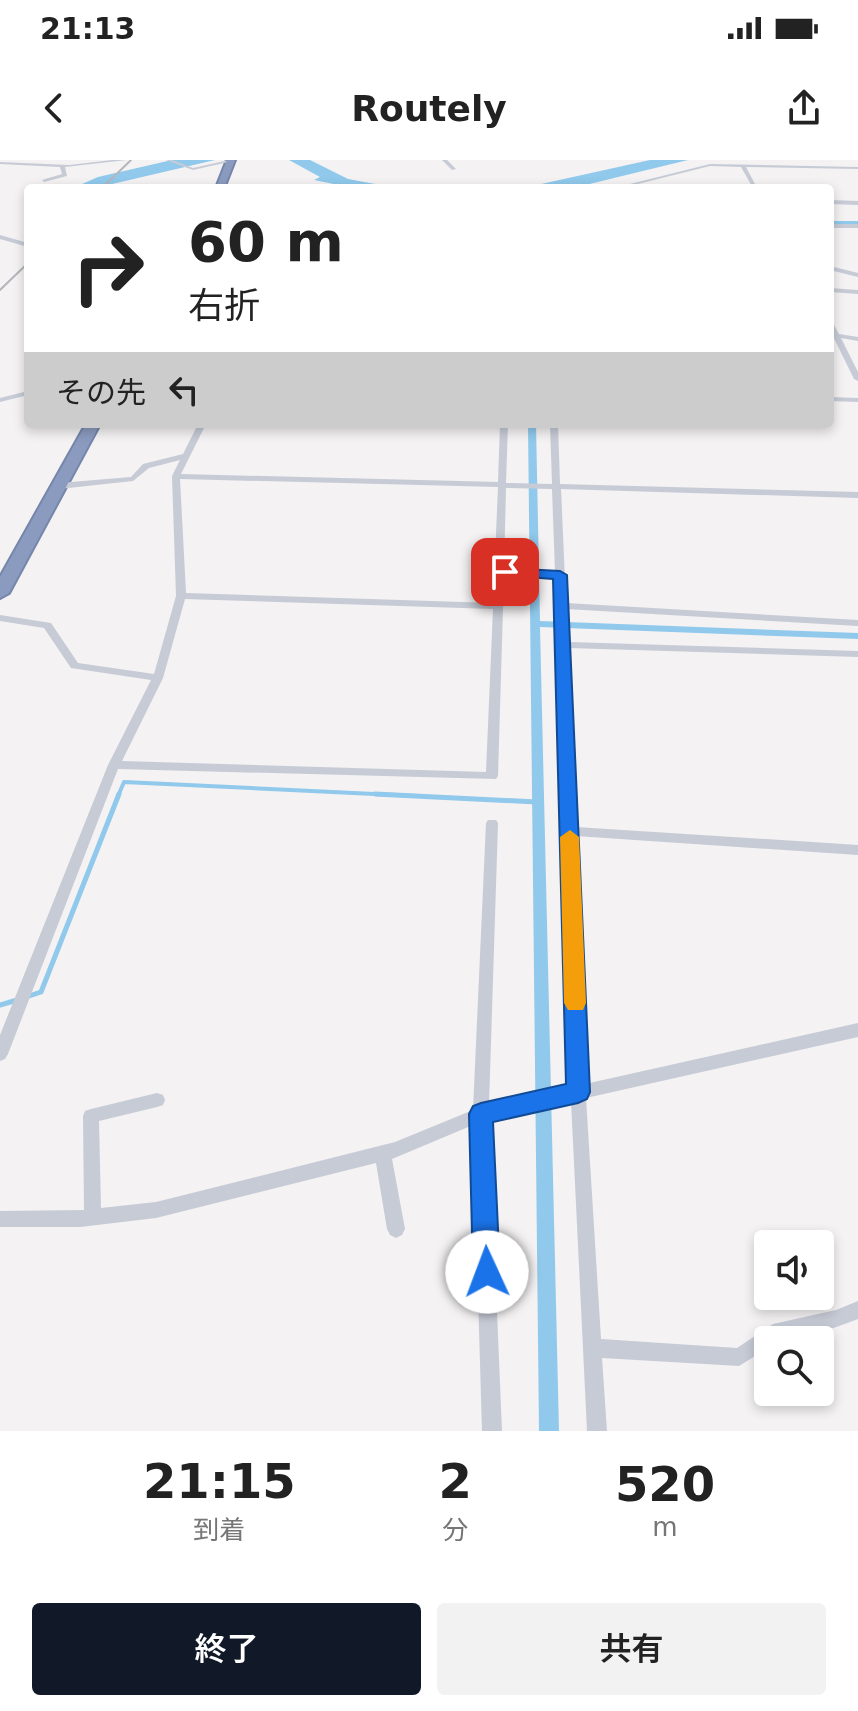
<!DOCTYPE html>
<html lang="ja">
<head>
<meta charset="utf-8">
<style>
	body { margin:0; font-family:"DejaVu Sans","Noto Sans JP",sans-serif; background:#f2f2f2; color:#222; height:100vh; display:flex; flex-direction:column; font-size:30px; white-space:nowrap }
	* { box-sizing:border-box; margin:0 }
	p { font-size:26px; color:#767676 }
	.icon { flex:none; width:44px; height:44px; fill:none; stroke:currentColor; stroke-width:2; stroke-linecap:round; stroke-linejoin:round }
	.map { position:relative; height:1271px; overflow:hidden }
	.panel { display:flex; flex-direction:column; background:#fff; flex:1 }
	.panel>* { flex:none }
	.hud { position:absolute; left:24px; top:24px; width:810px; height:244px; border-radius:8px; box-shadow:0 4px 12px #0003; background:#fff; color:#222; overflow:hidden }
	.fabs { position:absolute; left:754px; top:1070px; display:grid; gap:16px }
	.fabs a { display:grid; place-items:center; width:80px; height:80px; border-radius:8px; background:#fff; box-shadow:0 4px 12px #0003; font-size:40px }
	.pin { position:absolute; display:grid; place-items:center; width:68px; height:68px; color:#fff; margin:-34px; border-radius:16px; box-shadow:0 4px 12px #0006 }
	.me { position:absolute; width:88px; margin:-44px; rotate:358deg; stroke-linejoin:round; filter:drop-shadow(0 0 6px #0008) }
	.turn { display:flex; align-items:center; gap:28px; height:168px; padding:0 32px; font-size:36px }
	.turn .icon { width:104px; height:104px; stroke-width:2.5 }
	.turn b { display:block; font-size:56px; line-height:68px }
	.then { display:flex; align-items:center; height:76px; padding:0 32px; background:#0003; gap:16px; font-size:30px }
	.eta { display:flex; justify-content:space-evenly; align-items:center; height:136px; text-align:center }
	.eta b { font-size:48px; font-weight:600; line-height:56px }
	.button { display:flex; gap:16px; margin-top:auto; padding:16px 32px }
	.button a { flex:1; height:92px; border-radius:8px; background:#111827; color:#fff; font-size:32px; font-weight:600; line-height:92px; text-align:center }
	.button a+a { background:#f2f2f2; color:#222 }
	.status { display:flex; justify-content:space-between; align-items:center; height:56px; padding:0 40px; background:#fff; direction:ltr }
	.status svg { height:22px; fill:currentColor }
	header { display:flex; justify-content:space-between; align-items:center; height:104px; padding:0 32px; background:#fff; font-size:36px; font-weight:600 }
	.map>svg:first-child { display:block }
	.water { fill:#90c9ec }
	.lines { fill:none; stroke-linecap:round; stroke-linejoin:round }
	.stream-far1 { stroke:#90c9ec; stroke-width:4 }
	.stream { stroke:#90c9ec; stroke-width:5 }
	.canal { fill:#90c9ec; fill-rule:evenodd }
	.highway-casing { stroke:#7686ab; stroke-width:4 }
	.street { fill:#c6cbd6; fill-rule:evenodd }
	.highway { fill:#8b9bbf; fill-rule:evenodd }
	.rail { stroke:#b4b6bc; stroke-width:2 }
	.route { fill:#1a73e8; stroke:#114b97; stroke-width:2 }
	.slow { fill:#f59e0b }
</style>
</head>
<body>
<div class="status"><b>21:13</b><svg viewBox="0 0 49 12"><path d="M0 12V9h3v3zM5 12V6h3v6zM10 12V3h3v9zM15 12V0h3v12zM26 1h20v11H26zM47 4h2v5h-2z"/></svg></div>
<header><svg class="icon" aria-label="back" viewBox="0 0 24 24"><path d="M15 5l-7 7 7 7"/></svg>Routely<svg class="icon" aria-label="share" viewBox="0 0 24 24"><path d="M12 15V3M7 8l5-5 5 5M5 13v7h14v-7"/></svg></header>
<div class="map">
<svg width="858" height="1271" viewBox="0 0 858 1271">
	<rect width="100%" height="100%" fill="#f4f2f2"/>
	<g class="water">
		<polygon points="172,0 215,0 95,28 73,28 98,17"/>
		<polygon points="289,0 310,0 348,19 397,28 353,28 319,21 314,20 320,17"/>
		<polygon points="650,0 688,0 573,28 523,28"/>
	</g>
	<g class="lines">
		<polyline class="stream-far1" points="118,636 124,622 416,636"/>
		<g class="stream">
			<polyline points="375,634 537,642"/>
			<polyline points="29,836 41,832 119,634"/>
			<polyline points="0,845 17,840"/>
		</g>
		<g class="canal">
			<rect x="830" y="61" width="28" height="4"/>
			<polygon points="528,264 536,264 540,461 858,473 858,479 540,467 559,1271 539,1271"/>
		</g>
		<defs>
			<g id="highway">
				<polygon points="227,0 235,0 224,28 216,28"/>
				<polygon points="86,264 100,264 9,433 0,438 0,417"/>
			</g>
		</defs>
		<use href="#highway" class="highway-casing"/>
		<g class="street">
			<polygon points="112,0 127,0 65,7 67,16 44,22 42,20 62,14 60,7 0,4 0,2 69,5"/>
			<polygon points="166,0 172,0 193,8 229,0 233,1 193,10"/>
			<polygon points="442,0 447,0 456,9 452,10"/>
			<polygon points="710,4 858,7 858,9 746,7 757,28 753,28 741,7 710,6 622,28 614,28"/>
			<polygon points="830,40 858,41 858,45 830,44"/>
			<rect x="830" y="64" width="28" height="4"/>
			<polygon points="0,75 28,83 28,87 0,79"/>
			<polygon points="830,106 858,113 858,117 830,110"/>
			<polygon points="830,128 858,130 858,134 830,132"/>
			<polygon points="830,161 833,163 839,174 858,177 858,181 841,178 858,212 858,221 854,219 830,170"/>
			<polygon points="28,231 28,235 0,242 0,238"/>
			<polygon points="830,237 858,238 858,242 830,241"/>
			<path d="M198,264H206L181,314L498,322L500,264H508L506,323L552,324L550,264H558L560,324L858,332V338L561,329L566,443L858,460V466L566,449L569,482L858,491V497L569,488L576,667L858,685V695L576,676L585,924L858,863V877L586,938L601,1179L737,1188L773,1164L836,1150L858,1141V1159C830,1170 798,1180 768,1180V1188L739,1206L602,1198L607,1271H587L571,941L489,960L502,1271H482L473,965L392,999L405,1069L402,1075L396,1078L390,1075L387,1069L376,1003L156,1058L80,1067H0V1051L84,1050L83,956L85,951L91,949L157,933L163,935L165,940L163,945L157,947L99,961L101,1048L156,1042L395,982L473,950L486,663L488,660H496L498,663L489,945L570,927L559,485L555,418L504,415L498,616L496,619L118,609L8,894L5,899L0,901V875L108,605L151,520L71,508L44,468L0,461V455L51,463L78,503L154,514L176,436L172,316L180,300L149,308L133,321L59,329L55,326L59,323L131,317L143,304L183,294ZM180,319L498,327L493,443L186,433ZM506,328L552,329L555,412L504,409ZM185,439L493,449L486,612L122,601L163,518Z"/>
		</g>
		<use href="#highway" class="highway"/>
		<g class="rail">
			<polyline points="102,28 131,0"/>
			<polyline points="0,130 28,103"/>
		</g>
	</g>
	<polygon class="route" points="505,408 560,411 567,415 590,932 587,939 578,943 493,962 500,1112 496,1122 487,1126 477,1122 473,1112 469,954 473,946 481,943 566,924 553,419 500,415 500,409"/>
	<polygon class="slow" points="570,670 579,677 586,843 583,850 568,850 564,843 560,677"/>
</svg>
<div class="fabs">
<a><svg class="icon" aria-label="sound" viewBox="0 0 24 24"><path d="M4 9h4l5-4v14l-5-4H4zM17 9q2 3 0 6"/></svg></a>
<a><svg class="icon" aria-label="search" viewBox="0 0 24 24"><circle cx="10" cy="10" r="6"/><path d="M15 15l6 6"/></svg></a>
</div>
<div class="pin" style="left:505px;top:412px;background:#d93025"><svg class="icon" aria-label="arrive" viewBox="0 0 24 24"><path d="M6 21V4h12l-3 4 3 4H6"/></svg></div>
<svg class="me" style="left:487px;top:1112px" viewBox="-20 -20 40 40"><circle r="19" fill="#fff"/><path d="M0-13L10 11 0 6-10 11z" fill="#1a73e8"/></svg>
<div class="hud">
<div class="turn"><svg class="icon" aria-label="right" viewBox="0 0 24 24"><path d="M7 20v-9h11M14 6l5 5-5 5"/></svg><div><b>60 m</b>右折</div></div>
<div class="then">その先<svg class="icon" aria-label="left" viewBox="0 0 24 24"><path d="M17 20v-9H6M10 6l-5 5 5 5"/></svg></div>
</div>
</div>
<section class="panel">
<div class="eta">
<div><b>21:15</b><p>到着</p></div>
<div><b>2</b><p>分</p></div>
<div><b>520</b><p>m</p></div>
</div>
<div class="button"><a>終了</a><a>共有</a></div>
</section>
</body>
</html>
